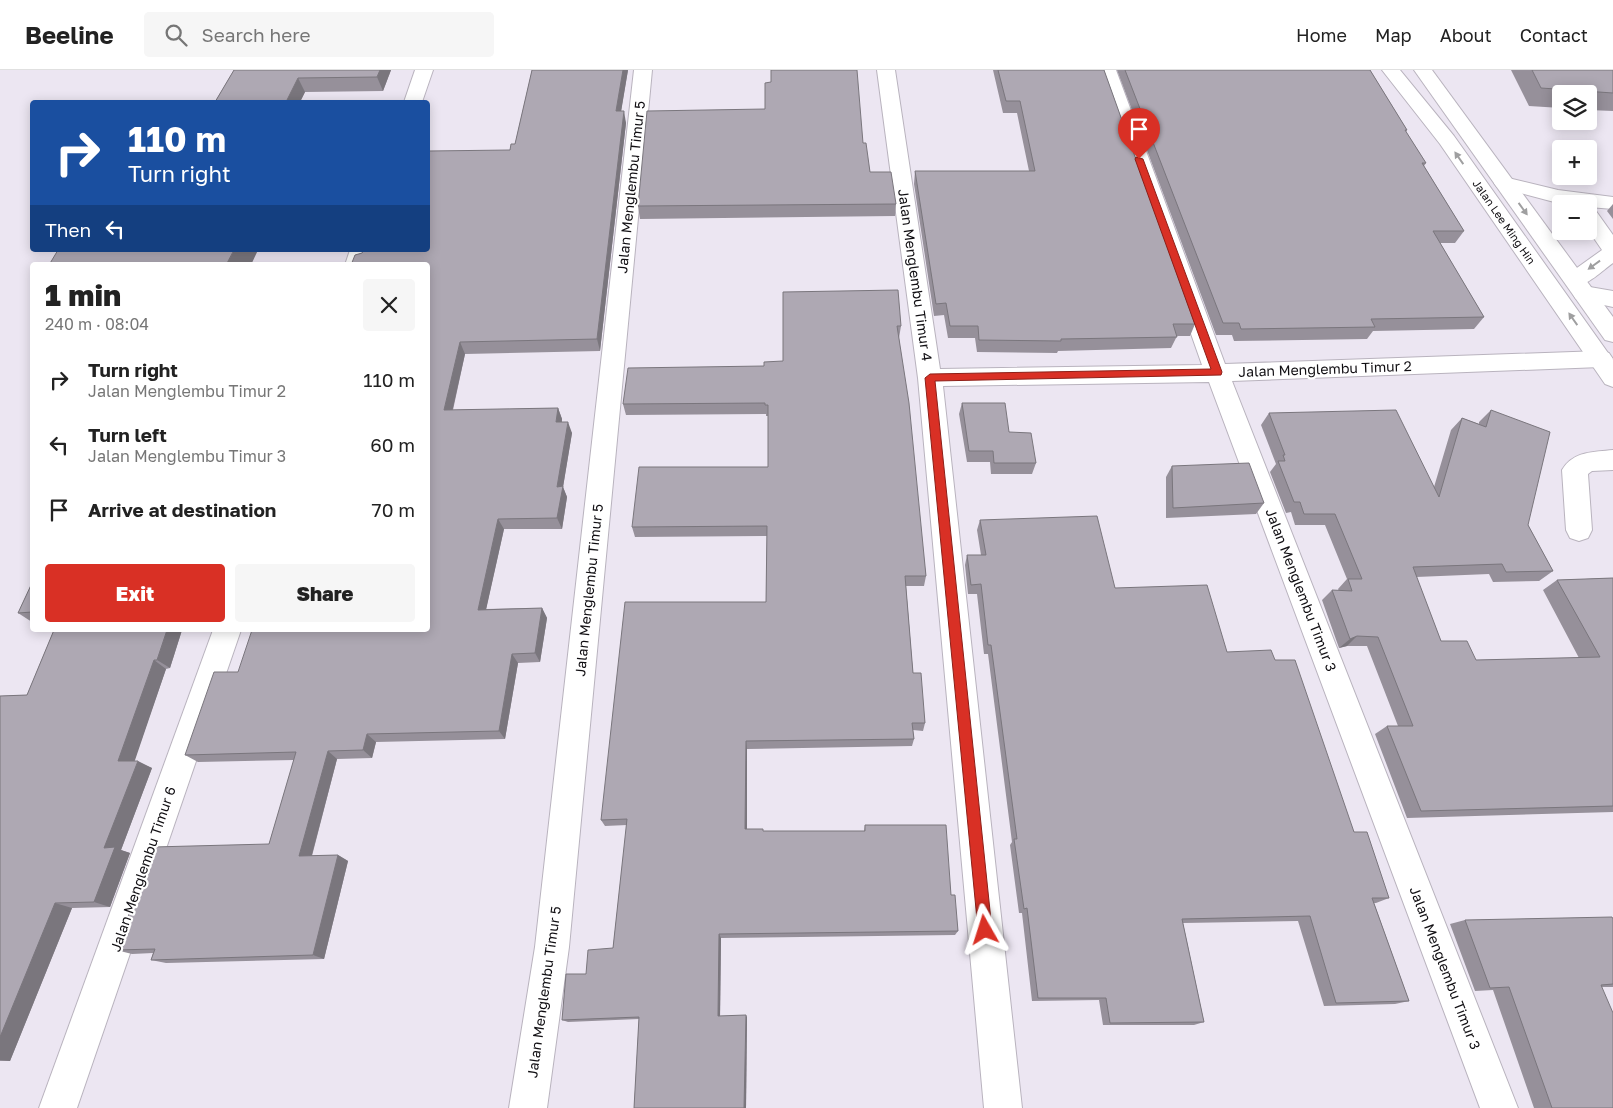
<!DOCTYPE html>
<html lang="en">
<head>
<meta charset="utf-8">
<style>
	body { margin:0; font-family:"Golos Text",sans-serif; background:#f6f6f6; color:#222; height:100vh; display:flex; flex-direction:column; font-size:19px; white-space:nowrap }
	* { box-sizing:border-box; margin:0 }
	p { font-size:16px; color:#767676 }
	.icon { flex:none; width:28px; height:28px; fill:none; stroke:currentColor; stroke-width:2; stroke-linecap:round; stroke-linejoin:round }
	.map { position:relative; flex:1; overflow:hidden }
	.panel { position:absolute; left:30px; top:192px; width:400px; height:370px; display:flex; flex-direction:column; background:#fff; border-radius:5px; box-shadow:0 2px 12px #0003 }
	.panel>* { flex:none }
	.banner { position:absolute; left:30px; top:30px; width:400px; height:152px; border-radius:5px; box-shadow:0 2px 12px #0003; background:#1a4fa0; color:#fff; overflow:hidden }
	.buttons { position:absolute; left:1552px; top:15px; display:grid; gap:10px }
	.buttons a { display:grid; place-items:center; width:45px; height:45px; border-radius:5px; background:#fff; box-shadow:0 2px 12px #0003; font-size:25px }
	.pin { position:absolute; display:grid; place-items:center; width:42px; height:42px; color:#fff; margin:-51px -21px; border-radius:50% 50% 50% 0; rotate:-45deg; box-shadow:0 0 5px #0007 }
	.pin .icon { rotate:45deg }
	.me { position:absolute; width:55px; margin:-28px; rotate:354deg; stroke-linejoin:round; filter:drop-shadow(0 0 4px #0008) }
	.turn { display:flex; align-items:center; gap:18px; height:105px; padding:0 15px; font-size:22px }
	.turn .icon { width:65px; height:65px; stroke-width:2.5 }
	.turn b { display:block; font-size:35px; line-height:42px }
	.then { display:flex; align-items:center; height:48px; padding:0 15px; background:#0003; gap:10px; font-size:19px }
	.round { display:grid; place-items:center; flex:none; width:52px; height:52px; border-radius:5px; background:#f6f6f6 }
	.summary { display:flex; align-items:center; justify-content:space-between; height:85px; padding:0 15px }
	h1 { font-size:30px; font-weight:800; line-height:38px }
	.cta { display:flex; gap:10px; margin-top:auto; padding:10px 15px }
	.cta a { flex:1; height:58px; border-radius:5px; background:#d93025; color:#fff; font-size:20px; font-weight:800; line-height:58px; text-align:center }
	.cta a+a { background:#f6f6f6; color:#222 }
	ul { padding:0; list-style:none }
	li { display:flex; align-items:center; gap:15px; height:65px; padding:0 15px }
	li div { flex:1 }
	li b { display:block; font-size:19px }
	li em { font-style:normal }
	header { display:flex; align-items:center; gap:30px; box-sizing:border-box; height:70px; padding:0 25px; background:#fff; border-bottom:1px solid #e0e0e0 }
	header strong { font-size:24px }
	nav { display:flex; gap:28px; margin-inline-start:auto; font-size:18px }
	.search { width:350px; height:45px; background:#f6f6f6; display:flex; align-items:center; gap:12px; box-sizing:border-box; padding:0 18px; border-radius:5px; color:#767676; font-size:19px }
	.map>svg:first-child { display:block }
	.lines { fill:none; stroke-linecap:round; stroke-linejoin:round }
	.minor-casing { stroke:#b9b3be; stroke-width:2 }
	.major-casing { stroke:#b9b3be; stroke-width:2 }
	.minor { fill:#fff; fill-rule:evenodd }
	.major { fill:#fff; fill-rule:evenodd }
	.wall { fill:#96909a }
	.shaded-wall { fill:#7a767d }
	.building { fill:#aea8b3; stroke:#7a767d }
	.oneway { fill:#9f9fa0 }
	.route { fill:#d93025; stroke:#8d1f18 }
	.labels { text-anchor:middle; stroke-width:4.5; stroke-linejoin:round; paint-order:stroke }
	.far-street-label { font-size:11px; fill:#100e12; stroke:#fff }
	.street-label { font-size:14px; fill:#100e12; stroke:#fff }
</style>
</head>
<body>
<header>
<strong>Beeline</strong>
<div class="search"><svg class="icon" aria-label="search" viewBox="0 0 24 24"><circle cx="10" cy="10" r="6"/><path d="M15 15l6 6"/></svg>Search here</div>
<nav><a>Home</a><a>Map</a><a>About</a><a>Contact</a></nav>
</header>
<div class="map">
<svg width="1613" height="1038" viewBox="0 0 1613 1038">
	<rect width="100%" height="100%" fill="#ece6f2"/>
	<g class="lines">
		<defs>
			<g id="minor">
				<polygon points="415,0 433,0 422,32 404,32"/>
				<polygon points="634,0 652,0 569,877 547,1038 509,1038 535,877"/>
				<polygon points="877,0 895,0 940,299 1202,295 1098,0 1116,0 1225,294 1601,281 1609,283 1613,289 1609,295 1601,297 1232,311 1518,1038 1480,1038 1209,312 943,316 1022,1038 984,1038 918,308"/>
				<polygon points="1504,107 1558,120 1613,127 1613,139 1589,137 1589,134 1558,133 1497,117 1494,113 1497,109"/>
				<path d="M1589,140L1596,141L1613,165V193C1600,202 1585,220 1567,215L1564,210L1567,205L1602,180L1589,161Z"/>
				<polygon points="350,180 372,180 367,195 345,195"/>
				<polygon points="1584,216 1613,221 1613,237 1576,229 1573,224 1576,219"/>
				<path d="M1613,380V400L1592,401L1588,404L1592,460L1588,468L1579,471L1570,468L1566,460L1562,400C1573,381 1594,382 1613,380Z"/>
				<polygon points="213,560 241,560 77,1038 39,1038"/>
			</g>
			<g id="major">
				<polygon points="1382,0 1400,0 1454,66 1613,290 1613,317 1605,314 1440,74"/>
				<polygon points="1414,0 1432,0 1613,247 1613,272 1605,270"/>
			</g>
		</defs>
		<use href="#minor" class="minor-casing"/>
		<use href="#major" class="major-casing"/>
		<use href="#minor" class="minor"/>
		<use href="#major" class="major"/>
	</g>
	<g class="wall">
		<polygon points="234,0 391,0 383,21 305,22 300,32 215,32"/>
		<polygon points="532,0 628,0 621,41 626,53 600,281 465,284 453,340 558,338 562,349 562,352 572,363 563,417 567,427 562,459 504,459 486,539 542,538 547,548 540,592 518,593 505,669 376,672 372,688 337,689 312,786 338,785 348,791 324,889 166,893 151,890 153,883 132,884 116,880 269,774 294,690 198,692 185,685 238,602 428,560 362,183 510,80 515,74"/>
		<polygon points="993,0 1104,0 1195,254 1190,266 1177,266 1171,278 1058,281 1057,283 977,282 975,268 948,268 944,245 934,246 914,114 915,101 1029,101 1017,43 1003,43"/>
		<polygon points="1117,0 1370,0 1407,60 1406,62 1426,93 1424,96 1464,161 1455,173 1440,173 1484,247 1474,259 1373,261 1367,269 1234,271 1232,265 1216,265"/>
		<polygon points="1511,0 1613,0 1613,41 1589,40 1589,24 1561,24 1561,38 1529,36"/>
		<polygon points="863,73 870,102 896,134 895,146 640,149 638,136"/>
		<polygon points="1613,134 1613,149 1607,141"/>
		<polygon points="783,222 901,256 899,268 926,506 924,516 906,516 913,603 925,653 923,661 913,660 914,669 912,676 747,679 747,759 763,761 864,761 865,755 951,825 958,861 955,865 721,868 720,946 747,947 746,1038 634,1038 639,949 568,952 562,950 586,904 613,878 627,755 605,756 601,750 766,532 767,466 635,467 632,457 768,397 768,346 766,346 766,344 626,345 623,334 783,291"/>
		<polygon points="962,333 1009,362 1036,393 1032,404 991,404 990,392 967,392 959,344"/>
		<polygon points="1491,340 1528,455 1553,501 1539,511 1493,512 1489,504 1416,507 1441,571 1476,590 1579,588 1543,520 1557,510 1613,508 1613,742 1407,748 1375,664 1387,656 1398,656 1367,576 1347,576 1339,578 1322,530 1332,520 1339,521 1338,519 1347,509 1325,455 1295,455 1291,442 1286,443 1270,402 1276,394 1261,355 1269,343 1434,417 1451,360 1462,348 1479,354 1479,352"/>
		<polygon points="1172,396 1264,433 1256,444 1166,448 1166,407"/>
		<polygon points="980,450 1115,518 1227,582 1275,590 1354,762 1389,828 1376,833 1374,833 1409,931 1395,934 1324,936 1298,851 1183,853 1204,952 1194,955 1103,955 1099,930 1032,931 1022,843 1019,843 1010,775 1012,772 988,584 984,584 977,524 968,524 965,495 967,485 981,485 977,460"/>
		<polygon points="32,513 32,552 18,543"/>
		<polygon points="54,560 182,560 170,598 166,599 134,691 152,698 121,780 130,783 110,837 72,838 10,991 0,991 0,626 27,625"/>
		<polygon points="1613,849 1613,917 1602,917 1613,1038 1534,1038 1493,920 1475,921 1450,854 1465,850"/>
	</g>
	<g class="shaded-wall">
		<polygon points="380,0 391,0 383,21 377,7"/>
		<polygon points="623,0 628,0 619,54 616,41"/>
		<polygon points="298,8 305,22 300,32 286,32"/>
		<polygon points="624,41 626,53 600,281 597,269"/>
		<polygon points="234,180 258,180 251,195 226,195"/>
		<polygon points="460,272 465,284 450,351 444,340"/>
		<polygon points="558,338 562,349 560,364 556,352"/>
		<polygon points="568,352 572,363 563,417 567,427 562,459 557,448 557,417"/>
		<polygon points="498,449 504,459 484,549 478,540"/>
		<polygon points="542,538 547,548 540,592 535,583"/>
		<polygon points="167,560 182,560 170,598 157,590"/>
		<polygon points="1357,566 1347,576 1339,578 1350,569"/>
		<polygon points="512,584 518,593 505,669 499,661"/>
		<polygon points="154,590 166,599 132,699 118,691"/>
		<polygon points="367,664 376,672 372,688 363,680"/>
		<polygon points="746,671 747,679 747,765 745,759"/>
		<polygon points="328,681 337,689 310,792 299,786"/>
		<polygon points="138,691 152,698 121,780 130,783 110,837 94,832 104,778"/>
		<polygon points="338,785 348,791 324,889 313,885"/>
		<polygon points="55,833 72,838 10,991 0,990 0,967"/>
		<polygon points="719,864 721,868 720,948 718,946"/>
		<polygon points="746,945 747,947 746,1038 744,1038"/>
	</g>
	<g class="building">
		<polygon points="234,0 380,0 377,7 298,8 286,32 215,32"/>
		<polygon points="532,0 623,0 616,41 624,41 597,269 460,272 444,340 558,338 556,352 568,352 557,417 563,416 557,448 498,449 478,540 542,538 535,583 512,584 499,661 367,664 363,680 328,681 299,786 338,785 313,885 151,890 155,879 116,880 153,777 269,774 296,682 185,685 214,602 238,602 252,560 428,560 428,195 351,195 355,185 362,183 364,180 428,180 428,81 510,80 511,74 515,74"/>
		<polygon points="771,0 857,0 863,73 866,73 870,102 891,102 896,134 638,136 647,41 765,39 765,13 771,12"/>
		<polygon points="998,0 1104,0 1195,254 1173,254 1177,267 1061,269 1061,271 979,270 978,256 950,256 946,233 936,234 915,101 1035,101 1020,31 1006,31"/>
		<polygon points="1125,0 1370,0 1407,60 1405,60 1426,93 1422,93 1464,161 1433,161 1484,247 1371,249 1375,257 1241,259 1239,253 1223,253"/>
		<polygon points="1532,0 1613,0 1613,23 1541,18"/>
		<polygon points="58,180 234,180 226,195 49,195"/>
		<polygon points="898,220 901,256 897,256 909,333 926,506 905,506 913,603 921,603 925,653 912,653 914,669 746,671 745,759 763,759 763,761 865,761 865,755 946,755 951,825 955,825 958,861 719,864 718,946 746,945 744,1038 634,1038 639,947 562,950 566,904 586,904 588,880 613,878 627,749 601,750 625,532 766,532 767,456 632,457 639,397 768,397 768,335 765,335 765,333 623,334 628,298 764,296 764,292 783,291 783,222"/>
		<polygon points="962,333 1005,333 1009,362 1031,363 1036,393 994,393 993,381 969,381"/>
		<polygon points="1396,340 1439,427 1462,348 1486,357 1491,340 1550,362 1528,455 1553,501 1506,502 1502,494 1413,497 1441,571 1467,571 1476,590 1600,587 1557,510 1613,508 1613,736 1421,741 1387,656 1413,656 1378,567 1357,566 1350,569 1332,520 1352,521 1348,509 1362,509 1335,444 1304,444 1300,432 1294,432 1278,391 1285,391 1283,385 1285,385 1269,343"/>
		<polygon points="1249,393 1264,433 1173,438 1172,396"/>
		<polygon points="1097,446 1115,518 1207,515 1227,582 1271,580 1275,590 1295,590 1354,762 1367,762 1389,828 1372,828 1409,931 1336,933 1310,846 1182,849 1204,952 1110,953 1106,928 1038,928 1027,838 1024,839 1014,769 1017,769 991,575 988,575 981,514 971,515 967,485 986,485 980,450"/>
		<polygon points="32,513 32,542 18,543"/>
		<polygon points="54,560 167,560 157,590 154,590 118,691 138,691 104,778 115,777 94,832 55,833 0,967 0,626 27,625"/>
		<polygon points="1612,847 1613,849 1613,914 1601,915 1613,943 1613,1038 1552,1038 1509,917 1490,918 1465,850"/>
	</g>
	<defs><path id="oneway-solid" d="M-6-.8H1V-3.2L6.5 0L1 3.2V.8H-6Z" transform="scale(1.25)"/></defs>
	<g class="oneway">
		<use href="#oneway-solid" transform="translate(1459 88) rotate(-125)"/>
		<use href="#oneway-solid" transform="translate(1523 139) rotate(54)"/>
		<use href="#oneway-solid" transform="translate(1594 195) rotate(144)"/>
		<use href="#oneway-solid" transform="translate(1573 249) rotate(-125)"/>
	</g>
	<polygon class="route" points="1136,87 1143,89 1222,302 1221,305 935,311 992,860 990,865 985,867 980,865 978,860 925,308 930,304 1211,299 1135,89"/>
	<g class="labels">
		<g class="far-street-label">
			<text transform="translate(1504 152) rotate(55)" y="4">Jalan Lee Ming Hin</text>
		</g>
		<g class="street-label">
			<text transform="translate(631 117) rotate(-84)" y="5">Jalan Menglembu Timur 5</text>
			<text transform="translate(915 205) rotate(82)" y="5">Jalan Menglembu Timur 4</text>
			<text transform="translate(1325 299) rotate(-2)" y="5">Jalan Menglembu Timur 2</text>
			<text transform="translate(589 520) rotate(-84)" y="5">Jalan Menglembu Timur 5</text>
			<text transform="translate(1301 520) rotate(69)" y="5">Jalan Menglembu Timur 3</text>
			<text transform="translate(143 799) rotate(-71)" y="5">Jalan Menglembu Timur 6</text>
			<text transform="translate(1445 898) rotate(69)" y="5">Jalan Menglembu Timur 3</text>
			<text transform="translate(544 922) rotate(-82)" y="5">Jalan Menglembu Timur 5</text>
		</g>
	</g>
</svg>
<div class="buttons">
<a><svg class="icon" aria-label="layers" viewBox="0 0 24 24"><path d="M12 4l9 5-9 5-9-5zM3 14l9 5 9-5"/></svg></a>
<a>+</a>
<a>−</a>
</div>
<div class="pin" style="left:1139px;top:89px;background:#d93025"><svg class="icon" aria-label="arrive" viewBox="0 0 24 24"><path d="M6 21V4h12l-3 4 3 4H6"/></svg></div>
<svg class="me" style="left:985px;top:860px" viewBox="-20 -20 40 40"><path d="M0-17L14 15 0 8-14 15z" fill="#d93025" stroke="#fff" stroke-width="4"/></svg>
<div class="banner">
<div class="turn"><svg class="icon" aria-label="right" viewBox="0 0 24 24"><path d="M7 20v-9h11M14 6l5 5-5 5"/></svg><div><b>110 m</b>Turn right</div></div>
<div class="then">Then<svg class="icon" aria-label="left" viewBox="0 0 24 24"><path d="M17 20v-9H6M10 6l-5 5 5 5"/></svg></div>
</div>
<section class="panel">
<div class="summary"><div><h1>1 min</h1><p>240 m · 08:04</p></div><a class="round"><svg class="icon" aria-label="close" viewBox="0 0 24 24"><path d="M6 6l12 12M18 6L6 18"/></svg></a></div>
<ul>
<li><svg class="icon" aria-label="right" viewBox="0 0 24 24"><path d="M7 20v-9h11M14 6l5 5-5 5"/></svg><div><b>Turn right</b><p>Jalan Menglembu Timur 2</p></div><em>110 m</em></li>
<li><svg class="icon" aria-label="left" viewBox="0 0 24 24"><path d="M17 20v-9H6M10 6l-5 5 5 5"/></svg><div><b>Turn left</b><p>Jalan Menglembu Timur 3</p></div><em>60 m</em></li>
<li><svg class="icon" aria-label="arrive" viewBox="0 0 24 24"><path d="M6 21V4h12l-3 4 3 4H6"/></svg><div><b>Arrive at destination</b></div><em>70 m</em></li>
</ul>
<div class="cta"><a>Exit</a><a>Share</a></div>
</section>
</div>
</body>
</html>
